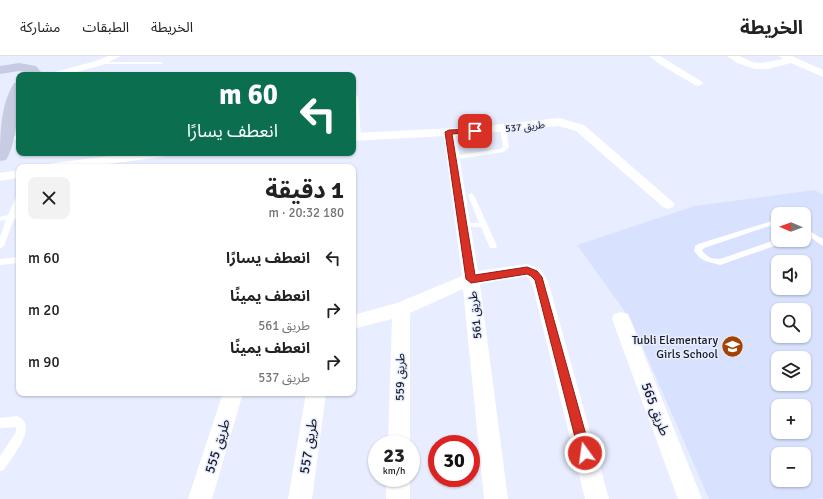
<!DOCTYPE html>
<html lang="ar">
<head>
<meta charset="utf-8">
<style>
	body { margin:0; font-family:Signika,"Noto Sans Arabic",sans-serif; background:#f2f2f2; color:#222; direction:rtl; height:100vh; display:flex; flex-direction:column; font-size:15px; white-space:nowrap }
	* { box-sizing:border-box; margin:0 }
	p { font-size:13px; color:#767676 }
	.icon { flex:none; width:22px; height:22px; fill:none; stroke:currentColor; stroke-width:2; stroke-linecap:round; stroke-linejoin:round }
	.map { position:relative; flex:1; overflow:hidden; direction:ltr }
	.details { position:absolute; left:16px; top:108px; width:340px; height:232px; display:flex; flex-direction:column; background:#fff; border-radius:8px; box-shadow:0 1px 3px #0004; direction:rtl }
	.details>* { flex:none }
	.guide { position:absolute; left:16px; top:16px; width:340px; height:84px; border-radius:8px; box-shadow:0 1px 3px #0004; direction:rtl; background:#0b6e4f; color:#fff; overflow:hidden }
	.needle { width:26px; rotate:271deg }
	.buttons { position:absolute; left:771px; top:151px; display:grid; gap:8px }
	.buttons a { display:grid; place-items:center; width:40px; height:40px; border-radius:8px; background:#fff; box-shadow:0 1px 3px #0004; font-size:20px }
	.speed { position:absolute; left:368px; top:379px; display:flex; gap:8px; font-size:20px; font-weight:700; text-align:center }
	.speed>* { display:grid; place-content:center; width:52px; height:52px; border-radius:50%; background:#fff; box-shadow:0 1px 3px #0004; line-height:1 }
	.speed small { font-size:10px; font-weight:400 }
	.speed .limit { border:6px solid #d22; background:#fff; color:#111 }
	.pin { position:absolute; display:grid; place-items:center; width:34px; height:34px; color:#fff; margin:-17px; border-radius:8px; box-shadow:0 2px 6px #0006 }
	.me { position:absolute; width:44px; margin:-22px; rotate:346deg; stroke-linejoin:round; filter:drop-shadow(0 0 3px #0008) }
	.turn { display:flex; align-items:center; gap:14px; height:84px; padding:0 12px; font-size:18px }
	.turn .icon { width:52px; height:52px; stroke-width:2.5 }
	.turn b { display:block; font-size:28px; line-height:34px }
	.round { display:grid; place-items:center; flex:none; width:42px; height:42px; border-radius:8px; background:#f2f2f2 }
	.head { display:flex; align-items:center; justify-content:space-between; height:68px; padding:0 12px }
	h1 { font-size:24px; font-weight:700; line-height:30px }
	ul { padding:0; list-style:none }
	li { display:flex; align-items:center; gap:12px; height:52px; padding:0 12px }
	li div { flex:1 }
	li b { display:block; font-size:15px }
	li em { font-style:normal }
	header { display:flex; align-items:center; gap:24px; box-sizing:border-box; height:56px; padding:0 20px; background:#fff; border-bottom:1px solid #e0e0e0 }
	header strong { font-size:19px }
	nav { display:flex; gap:22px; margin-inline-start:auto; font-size:14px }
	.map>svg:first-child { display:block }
	.built { fill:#d8e2fe; fill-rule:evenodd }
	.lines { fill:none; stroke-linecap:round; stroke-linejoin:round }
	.lane { fill:#fff; fill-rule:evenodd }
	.street { fill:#fff; fill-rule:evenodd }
	.secondary { fill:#c6cce2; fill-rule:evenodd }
	.route { fill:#d93025; stroke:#8d1f18 }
	.labels { text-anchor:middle; stroke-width:3; stroke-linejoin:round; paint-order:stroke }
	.far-street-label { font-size:10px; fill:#171a24; stroke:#e8eeff }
	.street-label { font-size:12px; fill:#171a24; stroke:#e8eeff }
	.poi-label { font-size:12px; fill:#171a24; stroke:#e8eeff; text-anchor:end }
	.near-street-label { font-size:14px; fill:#171a24; stroke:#e8eeff }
</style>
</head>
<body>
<header>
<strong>الخريطة</strong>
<nav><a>الخريطة</a><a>الطبقات</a><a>مشاركة</a></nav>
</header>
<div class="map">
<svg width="823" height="443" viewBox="0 0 823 443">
	<rect width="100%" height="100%" fill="#e8eeff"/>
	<path class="built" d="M815,134L823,139V442L817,443H709L631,264L577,189L695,150ZM778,158H804V184H778ZM778,206H804V232H778ZM778,254H804V280H778ZM778,302H804V328H778ZM778,350H804V376H778ZM778,398H804V424H778Z"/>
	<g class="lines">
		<g class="lane">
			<polygon points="97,6 161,6 163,7 161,8 97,8"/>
			<polygon points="353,37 358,40 361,81 358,83 355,81"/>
			<polygon points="503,70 506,72 509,91 504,96 452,104 449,102 452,100 500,93 503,91 500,72"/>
			<polygon points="19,79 19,83 6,85 3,83 6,81"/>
			<polygon points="471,137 474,139 497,190 496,192 490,192 481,171 463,171 459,169 463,167 479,167 468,139"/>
			<polygon points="19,139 19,150 16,158 19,158 19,162 14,163 4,190 0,193 0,181 6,164 0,165 0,161 8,159 16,141"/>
			<polygon points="778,163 778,167 704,192 702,195 710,202 720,203 778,183 787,184 786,186 720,209 705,205 700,202 694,195 695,190 698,188"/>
			<polygon points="804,172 823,183 823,190 804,177"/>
			<polygon points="19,201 19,207 0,209 0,203"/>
			<path d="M17,360C40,369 12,401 4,414L0,415V400L16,376V371L0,372V362Z"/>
		</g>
		<g class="street">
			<polygon points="108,0 121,0 102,9 66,19 50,19 51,17 96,5"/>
			<polygon points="649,0 660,0 704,27 699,30 695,29 664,11"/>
			<polygon points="727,0 739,0 752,6 761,7 783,3 779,0 792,0 823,14 823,21 791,7 768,13 755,13 737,7"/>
			<polygon points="559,62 584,69 675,148 673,151 668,153 663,151 576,75 559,70 456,80 478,215 527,208 540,213 548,225 609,443 585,443 533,231 528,221 526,220 480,228 508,443 484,443 463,233 410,257 410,388 388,388 392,263 353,273 353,259 397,247 462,220 444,80 353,85 353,77 475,71"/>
			<polygon points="132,97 167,97 166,100 161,101 85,111 48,111 50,108 55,107"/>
			<polygon points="19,114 19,122 0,125 0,117"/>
			<polygon points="621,256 628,258 702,443 678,443 612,263 614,258"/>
			<polygon points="223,337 243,337 212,443 188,443"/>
			<polygon points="306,337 326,337 312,443 288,443"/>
			<rect x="386" y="422" width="24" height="21"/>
		</g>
		<g class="secondary">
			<polygon points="19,7 36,10 41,16 40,19 26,19 27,16 19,15 0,18 0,10"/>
			<path d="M19,26C19,46 17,87 6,104L0,105C0,78 0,50 14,27Z"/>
		</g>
	</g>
	<polygon class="route" points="475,73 477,73 477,76 452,78 475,219 527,211 537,215 542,221 591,397 589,402 585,404 581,402 579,397 535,224 531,220 527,218 471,227 466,223 445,76 449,74"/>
	<defs>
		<symbol id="school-disc" viewBox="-11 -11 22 22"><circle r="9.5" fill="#a44105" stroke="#e8eeff"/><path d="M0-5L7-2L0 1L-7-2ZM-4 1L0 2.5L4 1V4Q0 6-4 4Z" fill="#fff"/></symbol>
	</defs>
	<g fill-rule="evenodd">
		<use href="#school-disc" x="720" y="278" width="25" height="25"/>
	</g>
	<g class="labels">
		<g class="far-street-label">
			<text transform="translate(525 70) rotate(-6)" y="4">طريق 537</text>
		</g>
		<g class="street-label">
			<text transform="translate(475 259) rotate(-96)" y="4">طريق 561</text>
			<text transform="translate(400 321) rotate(-89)" y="4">طريق 559</text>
		</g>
		<g class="poi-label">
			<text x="718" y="288">Tubli Elementary<tspan x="718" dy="14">Girls School</tspan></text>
		</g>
		<g class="near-street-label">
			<text transform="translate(656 353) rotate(69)" y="5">طريق 565</text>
			<text transform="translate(217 390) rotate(-73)" y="5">طريق 555</text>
			<text transform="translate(308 390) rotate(-81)" y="5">طريق 557</text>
		</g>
	</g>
</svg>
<div class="buttons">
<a><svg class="needle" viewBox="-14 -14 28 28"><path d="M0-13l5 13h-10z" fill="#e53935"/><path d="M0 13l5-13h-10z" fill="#767676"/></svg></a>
<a><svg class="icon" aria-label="sound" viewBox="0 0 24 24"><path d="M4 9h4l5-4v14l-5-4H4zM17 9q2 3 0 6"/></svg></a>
<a><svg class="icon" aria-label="search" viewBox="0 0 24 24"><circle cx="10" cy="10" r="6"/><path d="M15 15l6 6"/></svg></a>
<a><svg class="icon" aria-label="layers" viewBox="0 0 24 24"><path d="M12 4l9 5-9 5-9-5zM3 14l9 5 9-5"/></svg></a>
<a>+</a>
<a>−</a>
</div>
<div class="speed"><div>23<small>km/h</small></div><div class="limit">30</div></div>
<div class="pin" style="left:475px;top:75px;background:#d93025"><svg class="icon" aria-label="arrive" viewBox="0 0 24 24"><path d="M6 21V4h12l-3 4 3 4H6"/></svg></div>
<svg class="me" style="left:585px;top:397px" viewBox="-20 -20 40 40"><circle r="17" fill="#d93025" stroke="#fff" stroke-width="3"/><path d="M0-11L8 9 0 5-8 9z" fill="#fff"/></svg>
<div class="guide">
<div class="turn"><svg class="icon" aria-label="left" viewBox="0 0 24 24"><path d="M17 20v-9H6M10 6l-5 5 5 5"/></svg><div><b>60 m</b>انعطف يسارًا</div></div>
</div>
<section class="details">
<div class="head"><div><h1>1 دقيقة</h1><p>180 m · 20:32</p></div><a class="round"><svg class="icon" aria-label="close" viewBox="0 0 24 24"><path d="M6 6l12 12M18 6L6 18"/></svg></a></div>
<ul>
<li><svg class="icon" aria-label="left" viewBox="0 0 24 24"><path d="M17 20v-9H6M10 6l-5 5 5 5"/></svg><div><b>انعطف يسارًا</b></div><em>60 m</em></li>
<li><svg class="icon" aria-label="right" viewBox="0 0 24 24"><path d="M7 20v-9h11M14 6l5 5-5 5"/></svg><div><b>انعطف يمينًا</b><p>طريق 561</p></div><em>20 m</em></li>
<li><svg class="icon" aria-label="right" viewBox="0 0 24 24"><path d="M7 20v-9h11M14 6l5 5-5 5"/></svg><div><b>انعطف يمينًا</b><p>طريق 537</p></div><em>90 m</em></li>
</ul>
</section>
</div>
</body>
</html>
